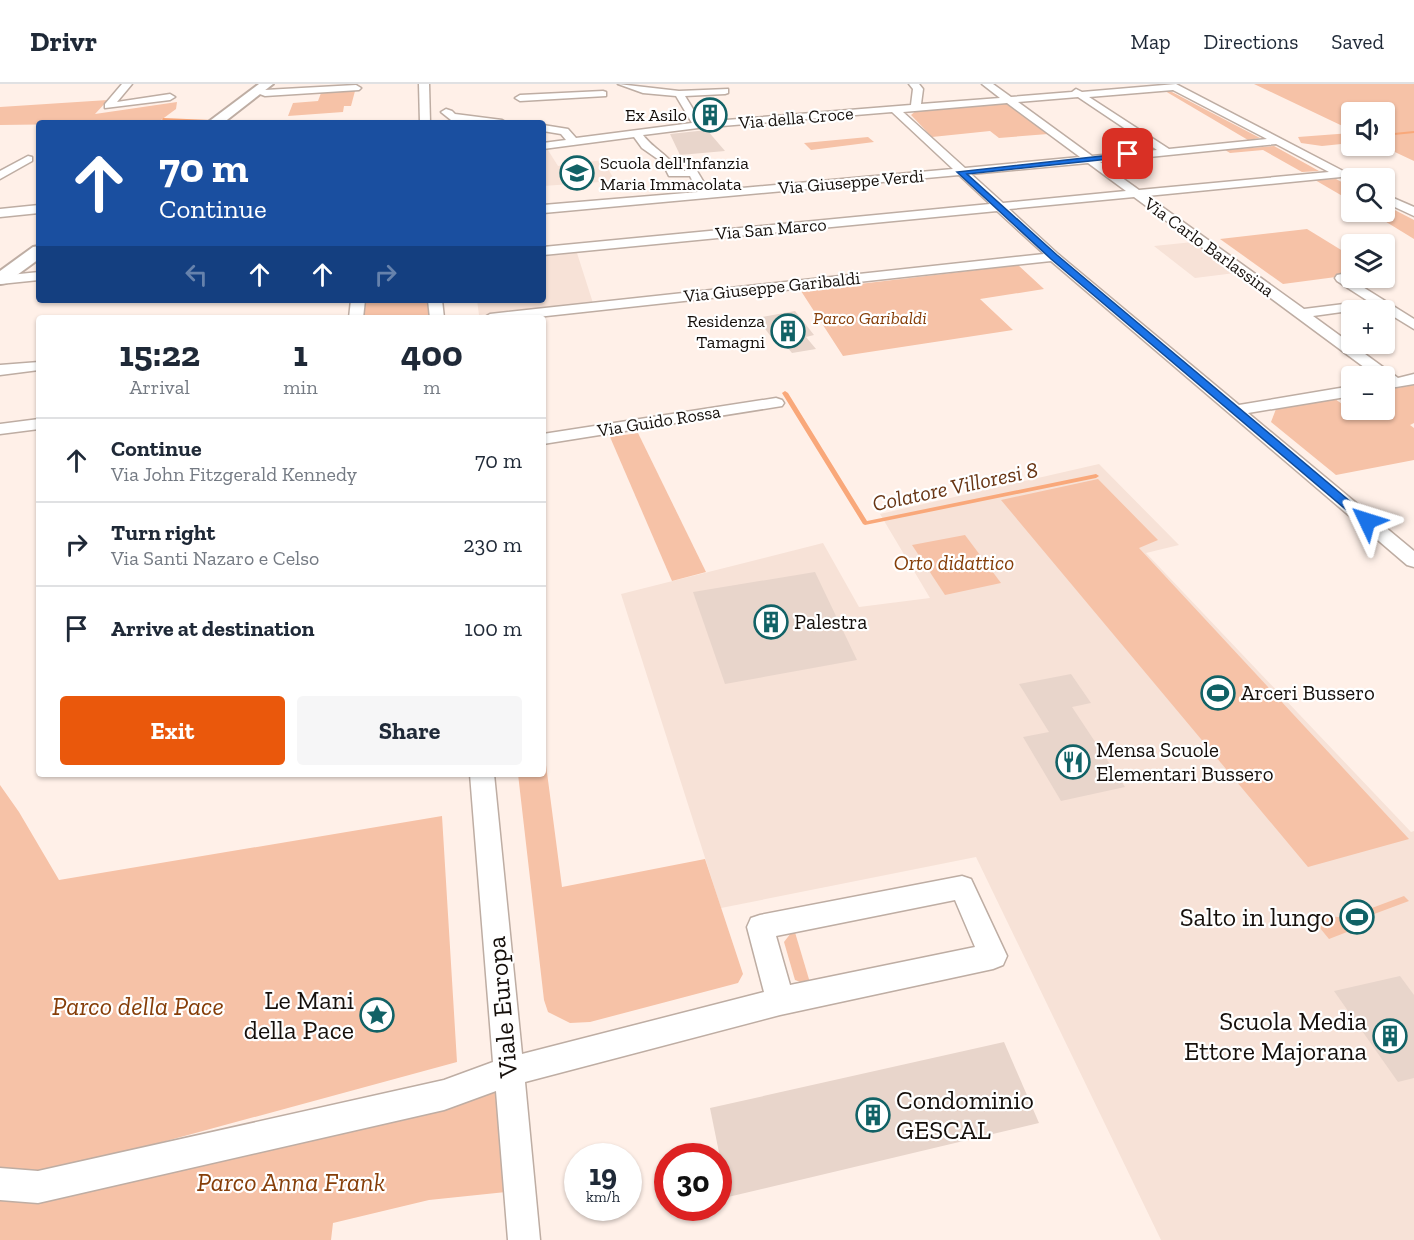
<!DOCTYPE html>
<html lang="en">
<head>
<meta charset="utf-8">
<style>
	body { margin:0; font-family:"Zilla Slab",serif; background:#f6f6f7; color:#1f2937; height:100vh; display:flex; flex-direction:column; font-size:22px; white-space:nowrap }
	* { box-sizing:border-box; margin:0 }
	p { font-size:20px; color:#747a83 }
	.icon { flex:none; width:33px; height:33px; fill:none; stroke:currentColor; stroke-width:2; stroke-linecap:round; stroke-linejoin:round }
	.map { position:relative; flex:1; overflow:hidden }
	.panel { position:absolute; left:36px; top:231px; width:510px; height:462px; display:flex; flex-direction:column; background:#fff; border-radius:6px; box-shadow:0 2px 4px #0004 }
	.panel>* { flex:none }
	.guide { position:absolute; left:36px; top:36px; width:510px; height:183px; border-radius:6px; box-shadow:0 2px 4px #0004; background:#1a4fa0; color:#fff; overflow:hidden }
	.controls { position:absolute; left:1341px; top:18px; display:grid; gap:12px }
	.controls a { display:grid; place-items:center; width:54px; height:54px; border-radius:6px; background:#fff; box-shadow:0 2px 4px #0004; font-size:30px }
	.speed { position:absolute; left:564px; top:1059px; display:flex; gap:12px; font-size:30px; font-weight:700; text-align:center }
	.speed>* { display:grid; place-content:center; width:78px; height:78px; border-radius:50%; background:#fff; box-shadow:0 2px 4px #0004; line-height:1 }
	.speed small { font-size:15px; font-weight:400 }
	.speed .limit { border:9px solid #d22; background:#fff; color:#111 }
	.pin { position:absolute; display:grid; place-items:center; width:51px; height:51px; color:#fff; margin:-26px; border-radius:12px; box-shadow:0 3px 9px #0006 }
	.me { position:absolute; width:66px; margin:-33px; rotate:311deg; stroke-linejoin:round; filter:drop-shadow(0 0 4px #0008) }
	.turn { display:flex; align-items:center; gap:21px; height:126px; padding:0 24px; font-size:27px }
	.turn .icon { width:78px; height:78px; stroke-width:2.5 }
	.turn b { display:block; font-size:42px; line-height:51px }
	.lanes { display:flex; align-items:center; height:57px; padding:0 24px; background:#0003; justify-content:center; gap:30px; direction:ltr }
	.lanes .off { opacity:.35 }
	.eta { display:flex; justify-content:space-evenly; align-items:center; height:102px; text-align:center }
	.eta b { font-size:36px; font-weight:800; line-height:42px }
	.primary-button { display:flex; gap:12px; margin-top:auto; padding:12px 24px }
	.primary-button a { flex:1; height:69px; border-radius:6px; background:#ea580c; color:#fff; font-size:24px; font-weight:800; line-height:69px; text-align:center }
	.primary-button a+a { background:#f6f6f7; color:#1f2937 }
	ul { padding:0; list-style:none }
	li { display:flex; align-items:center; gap:18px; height:84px; padding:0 24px; border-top:2px solid #e0e1e3 }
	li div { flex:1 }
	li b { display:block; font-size:22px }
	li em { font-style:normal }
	header { display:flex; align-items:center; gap:36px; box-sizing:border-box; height:84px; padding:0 30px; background:#fff; border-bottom:2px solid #e0e1e3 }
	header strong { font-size:28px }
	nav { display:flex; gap:33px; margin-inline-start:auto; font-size:21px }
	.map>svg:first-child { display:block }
	.built { fill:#f7e2d7 }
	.green { fill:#f6c2a7 }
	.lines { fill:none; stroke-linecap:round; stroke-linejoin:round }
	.stream { fill:#f9a87a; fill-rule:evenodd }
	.building { fill:#e8d5cb }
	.street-casing { stroke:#beada3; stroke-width:3 }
	.secondary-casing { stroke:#beada3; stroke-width:4 }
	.street { fill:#fff; fill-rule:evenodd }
	.secondary { fill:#fff; fill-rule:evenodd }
	.route { fill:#1a73e8; stroke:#114b97; stroke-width:1.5 }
	.labels { text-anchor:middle; stroke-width:4.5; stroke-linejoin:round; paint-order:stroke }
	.far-poi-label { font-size:18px; fill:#150f0b; stroke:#fff; text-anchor:end }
	.far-street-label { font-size:18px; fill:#150f0b; stroke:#fff }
	.far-park-label { font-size:18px; font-style:italic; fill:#863e09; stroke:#fff }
	.park-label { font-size:21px; font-style:italic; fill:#863e09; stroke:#fff }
	.poi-label { font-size:21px; fill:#150f0b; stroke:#fff; text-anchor:start }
	.water-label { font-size:22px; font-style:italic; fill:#683514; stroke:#fff }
	.near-poi-label { font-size:26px; fill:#150f0b; stroke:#fff; text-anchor:end }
	.near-park-label { font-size:26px; font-style:italic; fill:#863e09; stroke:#fff }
	.near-street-label { font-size:26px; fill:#150f0b; stroke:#fff }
</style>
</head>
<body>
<header>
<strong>Drivr</strong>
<nav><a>Map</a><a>Directions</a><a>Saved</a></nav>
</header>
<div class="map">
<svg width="1414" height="1156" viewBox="0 0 1414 1156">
	<rect width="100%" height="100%" fill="#fff0e8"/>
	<g class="built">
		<polygon points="543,63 546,63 558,82 603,76 615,97 543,102"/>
		<polygon points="1193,158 1214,173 1235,189 1195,194 1154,162"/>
		<polygon points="577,169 593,219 479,231 477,216 543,216 543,172"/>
		<polygon points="1099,380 1179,461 1146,469 1411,748 1414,747 1414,1156 1161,1156 976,773 721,824 621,510 823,459 859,523 930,514 880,430"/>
	</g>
	<g class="green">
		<polygon points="1254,0 1414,0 1414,77 1382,62 1384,62 1384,28 1352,28 1351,46"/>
		<polygon points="355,7 351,22 344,22 343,28 288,32 293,19 318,17 321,9"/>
		<polygon points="1165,7 1170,7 1260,54 1248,56"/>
		<polygon points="108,16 95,30 177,18 176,25 157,39 0,41 0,23"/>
		<polygon points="1006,19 1048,50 999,54 990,47 932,53 911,31 917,26"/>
		<polygon points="1351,49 1351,59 1322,62 1301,59 1298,53"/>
		<polygon points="868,53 874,58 811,66 804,59"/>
		<polygon points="1274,62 1319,87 1302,88 1263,66 1230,69 1225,66"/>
		<polygon points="1336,95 1351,103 1351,117 1315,96"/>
		<polygon points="1385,121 1414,136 1414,155 1370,128 1384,128"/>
		<polygon points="1307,145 1351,172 1351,191 1283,200 1220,155"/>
		<polygon points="1018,181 1044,205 980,215 1013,246 843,272 801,207"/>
		<polygon points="359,216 436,216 438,234 357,234"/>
		<polygon points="1414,301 1414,339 1410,341 1414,344 1414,376 1336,391 1271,338 1276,325 1335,315 1345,322 1351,321 1352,326 1384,326 1385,306"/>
		<polygon points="638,349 706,488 672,497 610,353"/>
		<polygon points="1098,395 1158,456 1139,464 1409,755 1308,783 1001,416"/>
		<polygon points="965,451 1001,499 945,511 912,461"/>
		<polygon points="543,658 562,803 705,775 743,890 738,899 590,938 570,939 548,928 544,916 518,690 543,690"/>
		<polygon points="0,701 19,728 59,796 442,732 457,978 133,1066 496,988 506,1108 429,1116 333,1139 331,1156 0,1156"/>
		<polygon points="1404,812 1409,817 1350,839 1347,848 1329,855 1315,838 1330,832 1345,834"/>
		<polygon points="794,845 811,902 795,896 784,858"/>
	</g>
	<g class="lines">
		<g class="stream">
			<polygon points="163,34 211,36 213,37 211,38 162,36"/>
			<polygon points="1414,47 1414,49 1384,52 1384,50"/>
			<polygon points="785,307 788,309 867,437 1096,390 1099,392 1096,394 865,441 863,440 782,309"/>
		</g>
	</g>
	<g class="building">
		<polygon points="707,46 725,67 680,71 670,50"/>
		<polygon points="795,227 814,251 806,253 816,265 792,269 782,257 775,258 757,234"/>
		<polygon points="815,488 857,576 725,600 693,508"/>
		<polygon points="1071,590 1091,619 1072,623 1125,703 1061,717 1023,653 1049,648 1019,600"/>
		<polygon points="1400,892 1414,911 1414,994 1398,998 1334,907"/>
		<polygon points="1004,958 1039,1039 728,1113 710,1024"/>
	</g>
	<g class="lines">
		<defs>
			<g id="street">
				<polygon points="122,0 132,0 117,18 170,10 175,13 170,16 105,24 105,20"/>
				<polygon points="419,0 429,0 430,39 420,39"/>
				<path d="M618,0L679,7L728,5V9L725,10L685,12L701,38L911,21L913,5L909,0H919L923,5L921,20L1000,14L982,0H993L1011,13L1072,8L1076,5L1082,8L1176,0L1345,88V92L1341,93L1147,112L1304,225L1368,217L1337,197L1335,194L1337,191L1342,190L1414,235V245L1378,223L1313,232L1398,294L1414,290V300L1384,305V292H1376L1134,113L1009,125L1058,170L1239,321L1352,302V312L1248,329L1414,467V483L1407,481L1051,177L528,234H483L490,230L1044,170L997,127L543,171V163L990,120L959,91L543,129V121L698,108L690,92H669L662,78L642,64L634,53L543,65V59L566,56L561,50L543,47V41L568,45L576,54L692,39L676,12L643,9ZM1173,6L1267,55L1169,65L1089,13ZM1078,13L1157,66L1092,72L1018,18ZM1007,19L1080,73L965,84L903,28ZM892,28L953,85L709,107L697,87H677C668,69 654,66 643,51L698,44ZM1276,60L1329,88L1139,106L1100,78ZM1088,79L1126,107L1003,119L971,90Z"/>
				<polygon points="356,1 361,4 359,6 265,12 252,7 257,4 265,6"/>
				<polygon points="603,7 606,8 606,12 520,17 515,14 520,11"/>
				<polygon points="446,25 452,27 455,30 502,36 507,39 451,36 441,28"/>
				<polygon points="28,72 32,73 32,77 0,95 0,87"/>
				<polygon points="1384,110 1414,123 1414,132 1384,118"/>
				<polygon points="39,121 39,129 0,133 0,125"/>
				<polygon points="39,188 39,196 0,200 0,192"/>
				<polygon points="351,216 365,216 363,234 349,234"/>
				<polygon points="428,216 442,216 444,234 430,234"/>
				<polygon points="39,278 39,286 0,291 0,281"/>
				<polygon points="776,314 782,316 784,319 782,322 543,360 543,350"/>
				<polygon points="39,335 39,345 0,350 0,340"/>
				<path d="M470,690H494L522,970L764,908L747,843L751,834L760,831L962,792L971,795L1007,872L1003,881L993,885L780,931L525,998L540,1156H508L496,1007L444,1026L38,1119L0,1116V1084L38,1087L444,996L493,978ZM955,816L975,863L790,901L776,852Z"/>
			</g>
			<g id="secondary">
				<polygon points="259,0 273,0 223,39 207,39"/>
				<polygon points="39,162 39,175 6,199 0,200 0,187 33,163"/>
			</g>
		</defs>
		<use href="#street" class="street-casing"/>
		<use href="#secondary" class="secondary-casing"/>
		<use href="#street" class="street"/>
		<use href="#secondary" class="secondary"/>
	</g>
	<polygon class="route" points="1130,69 1128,73 967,90 1057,171 1371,435 1371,440 1363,440 1051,175 957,88"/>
	<defs>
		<symbol id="building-ring" viewBox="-11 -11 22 22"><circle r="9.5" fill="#fff" stroke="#116266" stroke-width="1.5"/><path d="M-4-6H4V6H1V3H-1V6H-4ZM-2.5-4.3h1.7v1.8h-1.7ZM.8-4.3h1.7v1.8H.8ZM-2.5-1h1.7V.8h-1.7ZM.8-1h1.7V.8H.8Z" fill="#116266"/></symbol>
		<symbol id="school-ring" viewBox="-11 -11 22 22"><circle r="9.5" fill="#fff" stroke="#116266" stroke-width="1.5"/><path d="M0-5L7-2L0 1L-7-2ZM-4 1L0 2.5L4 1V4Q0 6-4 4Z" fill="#116266"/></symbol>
		<symbol id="stadium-ring" viewBox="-11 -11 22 22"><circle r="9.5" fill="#fff" stroke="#116266" stroke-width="1.5"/><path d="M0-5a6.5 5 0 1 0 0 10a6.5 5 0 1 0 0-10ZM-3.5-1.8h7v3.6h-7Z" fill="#116266"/></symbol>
		<symbol id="restaurant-ring" viewBox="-11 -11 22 22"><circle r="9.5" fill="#fff" stroke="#116266" stroke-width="1.5"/><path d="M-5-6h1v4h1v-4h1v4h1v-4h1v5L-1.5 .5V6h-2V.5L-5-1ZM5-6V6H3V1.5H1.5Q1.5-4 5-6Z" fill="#116266"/></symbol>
		<symbol id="sight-ring" viewBox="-11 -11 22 22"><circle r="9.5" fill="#fff" stroke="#116266" stroke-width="1.5"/><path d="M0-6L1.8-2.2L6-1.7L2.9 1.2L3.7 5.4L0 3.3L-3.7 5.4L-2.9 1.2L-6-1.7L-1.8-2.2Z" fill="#116266"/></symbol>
	</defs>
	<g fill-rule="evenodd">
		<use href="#building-ring" x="691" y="12" width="38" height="38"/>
		<use href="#school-ring" x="558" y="70" width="38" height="38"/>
		<use href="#building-ring" x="769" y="228" width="38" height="38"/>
		<use href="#building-ring" x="752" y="519" width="38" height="38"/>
		<use href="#stadium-ring" x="1199" y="590" width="38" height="38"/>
		<use href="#restaurant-ring" x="1054" y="659" width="38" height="38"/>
		<use href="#stadium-ring" x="1338" y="814" width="38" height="38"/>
		<use href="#sight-ring" x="358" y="912" width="38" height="38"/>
		<use href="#building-ring" x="1371" y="933" width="38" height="38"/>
		<use href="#building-ring" x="854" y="1012" width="38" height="38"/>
	</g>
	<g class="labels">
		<g class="far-poi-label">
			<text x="687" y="37">Ex Asilo</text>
			<text x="600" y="85" text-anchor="start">Scuola dell'Infanzia<tspan x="600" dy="21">Maria Immacolata</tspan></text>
			<text x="765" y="243">Residenza<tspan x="765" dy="21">Tamagni</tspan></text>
		</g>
		<g class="far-street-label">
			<text transform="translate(796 34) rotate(-5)" y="6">Via della Croce</text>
			<text transform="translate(851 98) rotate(-5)" y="6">Via Giuseppe Verdi</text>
			<text transform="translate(771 145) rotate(-5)" y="6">Via San Marco</text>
			<text transform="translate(1209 163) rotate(36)" y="6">Via Carlo Barlassina</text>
			<text transform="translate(772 203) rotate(-6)" y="6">Via Giuseppe Garibaldi</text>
			<text transform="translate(659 337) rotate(-9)" y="6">Via Guido Rossa</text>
		</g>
		<g class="far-park-label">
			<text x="870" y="240">Parco Garibaldi</text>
		</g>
		<g class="park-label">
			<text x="954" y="486">Orto didattico</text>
		</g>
		<g class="poi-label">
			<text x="794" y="545">Palestra</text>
			<text x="1241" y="616">Arceri Bussero</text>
			<text x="1096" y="673">Mensa Scuole<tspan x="1096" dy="24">Elementari Bussero</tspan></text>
		</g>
		<g class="water-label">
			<text transform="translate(955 402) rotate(-12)" y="8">Colatore Villoresi 8</text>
		</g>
		<g class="near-poi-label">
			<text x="1334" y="842">Salto in lungo</text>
			<text x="354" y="925">Le Mani<tspan x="354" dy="30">della Pace</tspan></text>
			<text x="1367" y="946">Scuola Media<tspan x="1367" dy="30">Ettore Majorana</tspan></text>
			<text x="896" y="1025" text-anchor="start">Condominio<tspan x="896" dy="30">GESCAL</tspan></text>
		</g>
		<g class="near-park-label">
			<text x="138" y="931">Parco della Pace</text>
			<text x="291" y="1107">Parco Anna Frank</text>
		</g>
		<g class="near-street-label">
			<text transform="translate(502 923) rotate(-95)" y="9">Viale Europa</text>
		</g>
	</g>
</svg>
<div class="controls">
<a><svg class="icon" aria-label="sound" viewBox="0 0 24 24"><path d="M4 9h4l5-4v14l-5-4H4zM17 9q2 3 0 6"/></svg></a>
<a><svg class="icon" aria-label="search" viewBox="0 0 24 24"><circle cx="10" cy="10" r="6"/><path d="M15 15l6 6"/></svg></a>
<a><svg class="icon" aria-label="layers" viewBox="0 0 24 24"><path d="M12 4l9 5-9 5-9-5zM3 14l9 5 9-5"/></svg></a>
<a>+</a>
<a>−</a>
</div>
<div class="speed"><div>19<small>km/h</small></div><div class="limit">30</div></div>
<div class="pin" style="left:1128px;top:70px;background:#d93025"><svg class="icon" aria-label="arrive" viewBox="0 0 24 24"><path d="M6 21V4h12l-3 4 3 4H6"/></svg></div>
<svg class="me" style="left:1367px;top:437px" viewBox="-20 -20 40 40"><path d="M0-17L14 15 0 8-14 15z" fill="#1a73e8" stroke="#fff" stroke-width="4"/></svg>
<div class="guide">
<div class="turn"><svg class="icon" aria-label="ahead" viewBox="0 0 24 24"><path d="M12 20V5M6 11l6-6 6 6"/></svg><div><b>70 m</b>Continue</div></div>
<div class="lanes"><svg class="icon off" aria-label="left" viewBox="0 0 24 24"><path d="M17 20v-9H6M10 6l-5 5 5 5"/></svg><svg class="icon" aria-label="ahead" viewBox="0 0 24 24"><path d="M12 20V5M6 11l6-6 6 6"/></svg><svg class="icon" aria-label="ahead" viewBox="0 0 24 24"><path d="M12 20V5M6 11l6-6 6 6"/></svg><svg class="icon off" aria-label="right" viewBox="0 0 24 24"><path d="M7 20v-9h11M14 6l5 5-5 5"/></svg></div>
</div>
<section class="panel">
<div class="eta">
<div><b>15:22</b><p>Arrival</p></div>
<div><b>1</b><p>min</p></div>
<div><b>400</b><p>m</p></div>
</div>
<ul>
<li><svg class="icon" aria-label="ahead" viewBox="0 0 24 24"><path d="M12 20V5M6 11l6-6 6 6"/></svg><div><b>Continue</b><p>Via John Fitzgerald Kennedy</p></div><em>70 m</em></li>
<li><svg class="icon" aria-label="right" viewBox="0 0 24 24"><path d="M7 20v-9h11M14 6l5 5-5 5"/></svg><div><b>Turn right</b><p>Via Santi Nazaro e Celso</p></div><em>230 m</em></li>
<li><svg class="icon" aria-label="arrive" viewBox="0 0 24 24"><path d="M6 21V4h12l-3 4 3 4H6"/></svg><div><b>Arrive at destination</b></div><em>100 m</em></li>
</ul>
<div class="primary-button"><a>Exit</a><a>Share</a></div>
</section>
</div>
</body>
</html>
